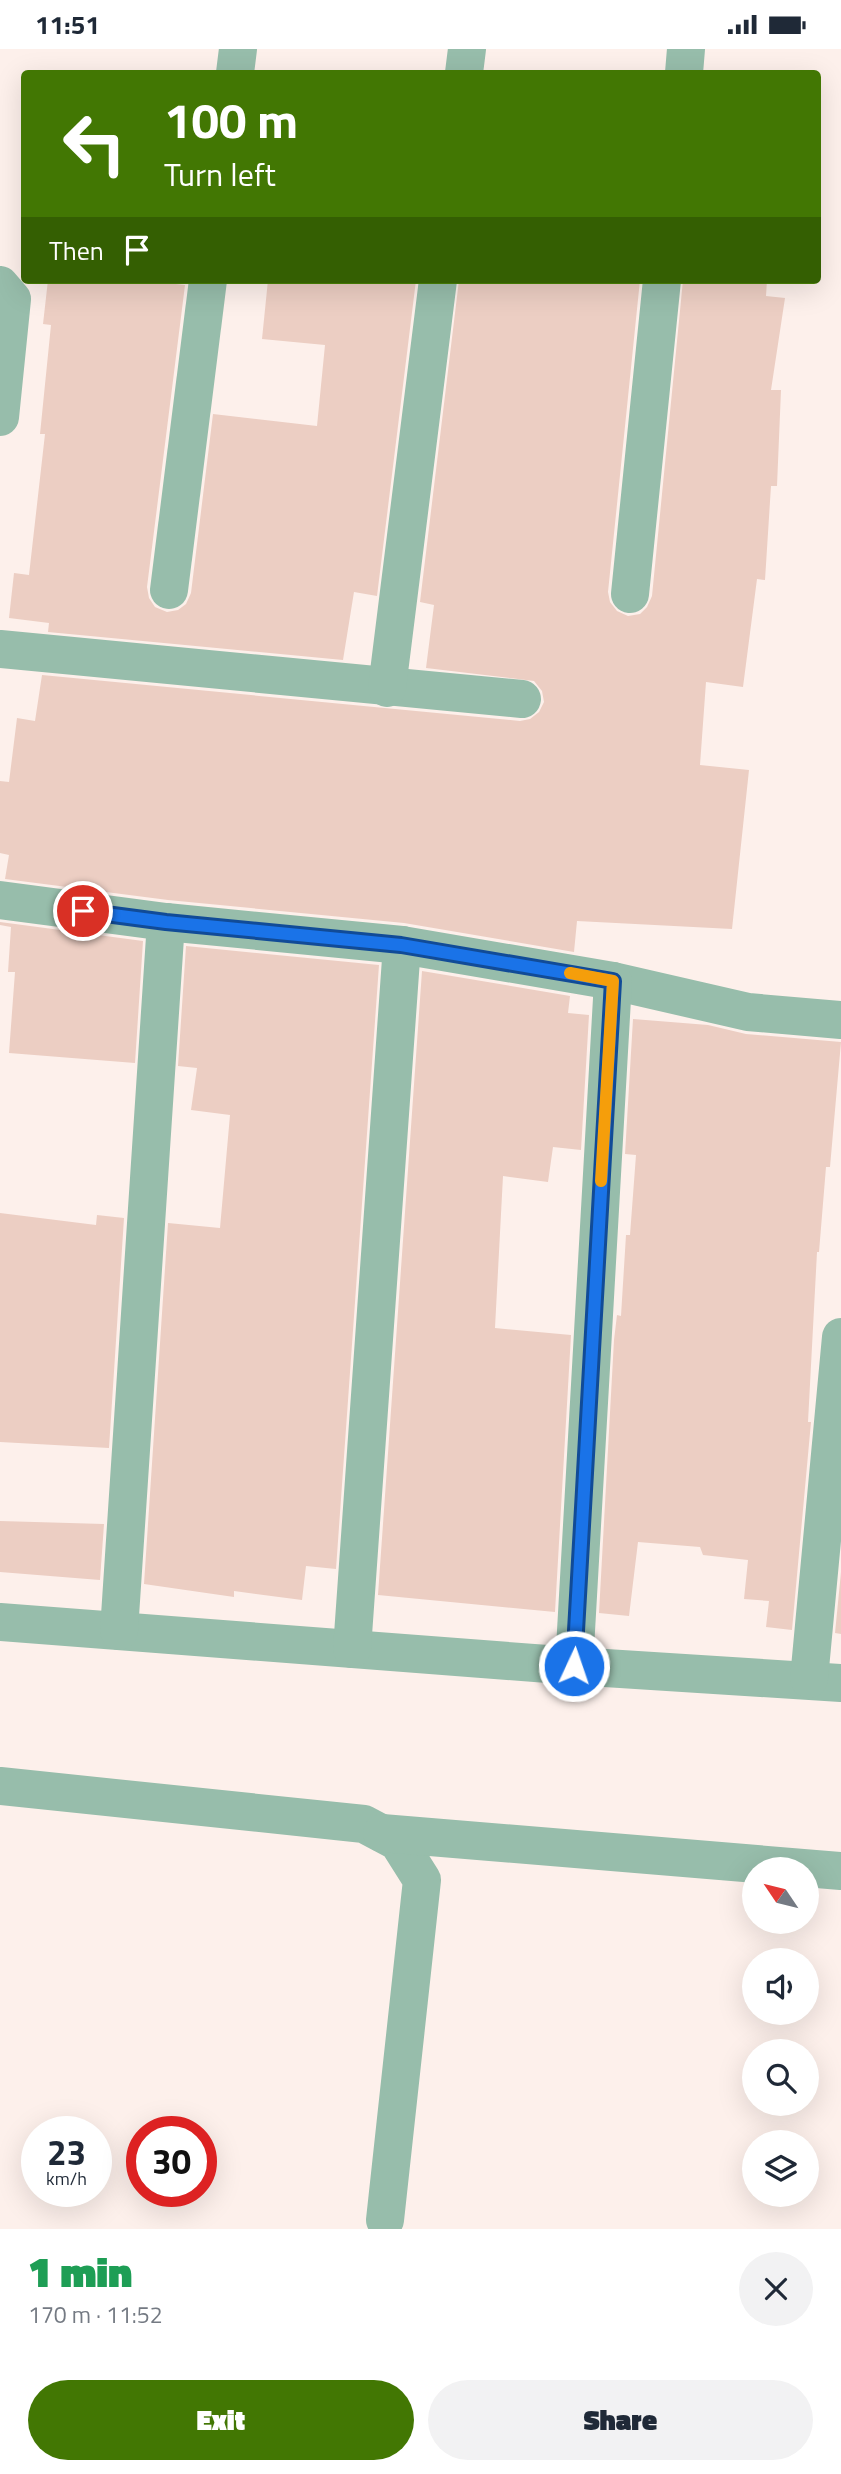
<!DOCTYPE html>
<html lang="en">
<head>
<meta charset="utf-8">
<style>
	body { margin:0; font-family:"Titillium Web",sans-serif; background:#f2f2f3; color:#1f2937; height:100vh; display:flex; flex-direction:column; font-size:26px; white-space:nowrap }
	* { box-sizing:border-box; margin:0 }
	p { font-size:23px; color:#747a83 }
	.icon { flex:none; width:38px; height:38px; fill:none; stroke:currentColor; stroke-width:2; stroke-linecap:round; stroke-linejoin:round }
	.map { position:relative; height:2180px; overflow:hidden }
	.side { display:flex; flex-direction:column; background:#fff; flex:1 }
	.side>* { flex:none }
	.banner { position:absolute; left:21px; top:21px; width:800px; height:214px; border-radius:7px; box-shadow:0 7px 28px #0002; background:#427703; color:#fff; overflow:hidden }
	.needle { width:46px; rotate:305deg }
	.tools { position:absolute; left:742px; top:1808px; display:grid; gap:14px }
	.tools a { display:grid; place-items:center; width:77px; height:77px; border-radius:50%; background:#fff; box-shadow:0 7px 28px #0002; font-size:35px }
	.speed { position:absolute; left:21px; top:2067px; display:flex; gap:14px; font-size:35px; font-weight:700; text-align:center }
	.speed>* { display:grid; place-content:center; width:91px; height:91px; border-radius:50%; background:#fff; box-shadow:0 7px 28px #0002; line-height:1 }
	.speed small { font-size:18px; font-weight:400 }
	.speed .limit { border:10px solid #d22; background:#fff; color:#111 }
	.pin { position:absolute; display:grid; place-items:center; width:60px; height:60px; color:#fff; margin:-30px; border:4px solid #fff; border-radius:50%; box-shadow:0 2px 7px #0007 }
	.me { position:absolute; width:77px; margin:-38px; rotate:3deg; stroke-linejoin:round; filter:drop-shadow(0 0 5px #0008) }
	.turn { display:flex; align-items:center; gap:24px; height:147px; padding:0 28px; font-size:32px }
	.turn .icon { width:91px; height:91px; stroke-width:2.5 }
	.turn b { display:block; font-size:49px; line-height:60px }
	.then { display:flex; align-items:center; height:66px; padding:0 28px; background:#0003; gap:14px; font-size:26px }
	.round { display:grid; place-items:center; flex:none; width:74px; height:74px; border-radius:37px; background:#f2f2f3 }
	.overview { display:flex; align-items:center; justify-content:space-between; height:119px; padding:0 28px }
	h1 { font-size:42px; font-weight:800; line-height:52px; color:#1e9e55 }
	.action { display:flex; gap:14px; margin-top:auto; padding:14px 28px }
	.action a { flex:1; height:80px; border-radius:42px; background:#427703; color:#fff; font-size:28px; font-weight:800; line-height:80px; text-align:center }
	.action a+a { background:#f2f2f3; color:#1f2937 }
	.status { display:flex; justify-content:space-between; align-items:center; height:49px; padding:0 35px; background:#fff; direction:ltr }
	.status svg { height:19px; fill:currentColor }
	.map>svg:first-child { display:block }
	.building { fill:#eccec3 }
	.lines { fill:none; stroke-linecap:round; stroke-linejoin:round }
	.minor { stroke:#97bdab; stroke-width:38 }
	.route-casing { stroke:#114b97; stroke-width:18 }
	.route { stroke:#1a73e8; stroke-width:12 }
	.slow { stroke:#f59e0b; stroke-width:12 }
</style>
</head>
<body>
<div class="status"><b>11:51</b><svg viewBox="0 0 49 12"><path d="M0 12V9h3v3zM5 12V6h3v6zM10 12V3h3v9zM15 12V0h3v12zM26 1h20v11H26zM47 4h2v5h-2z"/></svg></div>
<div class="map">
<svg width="841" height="2180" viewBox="0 0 841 2180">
	<rect width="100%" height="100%" fill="#fdf0eb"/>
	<g class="building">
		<polygon points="48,231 140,231 185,236 147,538 149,549 155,558 167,563 178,561 186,555 191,544 213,365 317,377 325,296 262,290 268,231 416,231 377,547 354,543 343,611 48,583 49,574 9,569 14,524 29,526 45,385 40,385 51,276 43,275"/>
		<polygon points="459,231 640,231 608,543 610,553 617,562 628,567 640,565 647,558 652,547 683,231 767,231 766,247 785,249 771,341 781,341 777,437 771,437 765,531 757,530 743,638 706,633 700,716 749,721 732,880 577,872 574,903 404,874 168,851 5,830 9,806 0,804 0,732 9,733 17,669 35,672 42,626 520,672 530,670 539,663 544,653 542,642 534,632 426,619 434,556 420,553"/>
		<polygon points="0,873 143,892 135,1014 9,1004 15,923 8,923 11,878 0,876"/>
		<polygon points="186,897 379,916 336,1520 306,1517 302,1551 234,1542 234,1548 144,1535 168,1174 220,1179 230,1066 191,1061 197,1019 178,1017"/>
		<polygon points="422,922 570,947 568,964 589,966 581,1101 553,1098 548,1133 503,1127 495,1279 571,1286 555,1563 378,1546"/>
		<polygon points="633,970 708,976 746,985 841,993 830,1118 826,1118 819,1203 817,1203 808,1373 811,1373 792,1581 766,1578 769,1552 744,1550 748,1511 703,1506 700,1498 638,1493 629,1567 599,1564 614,1291 617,1266 621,1267 626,1186 630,1186 636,1106 625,1105"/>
		<polygon points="0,1164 96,1176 97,1166 124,1169 109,1399 0,1393"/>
		<polygon points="0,1472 104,1475 100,1531 0,1523"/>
		<polygon points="841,1523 841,1585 835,1584"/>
	</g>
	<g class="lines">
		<g class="minor">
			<polyline points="235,24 238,0"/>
			<polyline points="464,24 467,0"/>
			<polyline points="684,24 686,0"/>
			<polyline points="0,236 12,250 0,368"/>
			<polyline points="169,541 208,231"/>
			<polyline points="630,545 662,231"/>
			<polyline points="0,600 522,650"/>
			<polyline points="387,639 438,231"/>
			<polyline points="0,851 166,873 402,896 613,932 748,963 841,971"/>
			<polyline points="0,1573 574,1617 841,1634"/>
			<polyline points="119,1582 166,873"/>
			<polyline points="352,1600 402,896"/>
			<polyline points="574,1617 613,932"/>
			<polyline points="809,1630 841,1288"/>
			<polyline points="0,1737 364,1775 398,1793 422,1831 385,2171"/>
			<polyline points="382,1784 841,1822"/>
		</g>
	</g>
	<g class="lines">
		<defs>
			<polyline id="route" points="83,862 166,873 401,896 613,932 574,1617"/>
		</defs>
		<use href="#route" class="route-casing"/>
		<use href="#route" class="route"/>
		<polyline class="slow" points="570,924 613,932 601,1132"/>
	</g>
</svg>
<div class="tools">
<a><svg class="needle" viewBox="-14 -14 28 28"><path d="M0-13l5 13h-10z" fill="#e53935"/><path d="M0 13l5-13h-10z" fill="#747a83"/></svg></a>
<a><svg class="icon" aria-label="sound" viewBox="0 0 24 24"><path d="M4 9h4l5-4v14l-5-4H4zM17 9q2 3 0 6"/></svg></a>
<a><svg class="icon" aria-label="search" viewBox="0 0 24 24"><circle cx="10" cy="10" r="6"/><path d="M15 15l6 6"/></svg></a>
<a><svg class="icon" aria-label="layers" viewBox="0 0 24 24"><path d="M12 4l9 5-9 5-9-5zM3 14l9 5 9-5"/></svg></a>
</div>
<div class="speed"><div>23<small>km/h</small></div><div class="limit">30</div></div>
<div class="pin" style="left:83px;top:862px;background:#d93025"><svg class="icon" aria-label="arrive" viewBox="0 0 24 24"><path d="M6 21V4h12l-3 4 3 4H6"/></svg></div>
<svg class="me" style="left:574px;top:1617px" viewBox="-20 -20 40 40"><circle r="17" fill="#1a73e8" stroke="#fff" stroke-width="3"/><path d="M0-11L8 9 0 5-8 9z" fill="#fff"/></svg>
<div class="banner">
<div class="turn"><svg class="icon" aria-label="left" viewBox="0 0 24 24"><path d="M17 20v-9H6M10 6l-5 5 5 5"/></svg><div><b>100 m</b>Turn left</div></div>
<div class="then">Then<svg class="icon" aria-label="arrive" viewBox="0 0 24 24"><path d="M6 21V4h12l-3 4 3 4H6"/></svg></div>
</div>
</div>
<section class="side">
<div class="overview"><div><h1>1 min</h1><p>170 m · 11:52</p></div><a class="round"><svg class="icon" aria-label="close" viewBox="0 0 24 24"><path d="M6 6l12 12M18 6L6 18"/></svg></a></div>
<div class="action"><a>Exit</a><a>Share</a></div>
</section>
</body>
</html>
